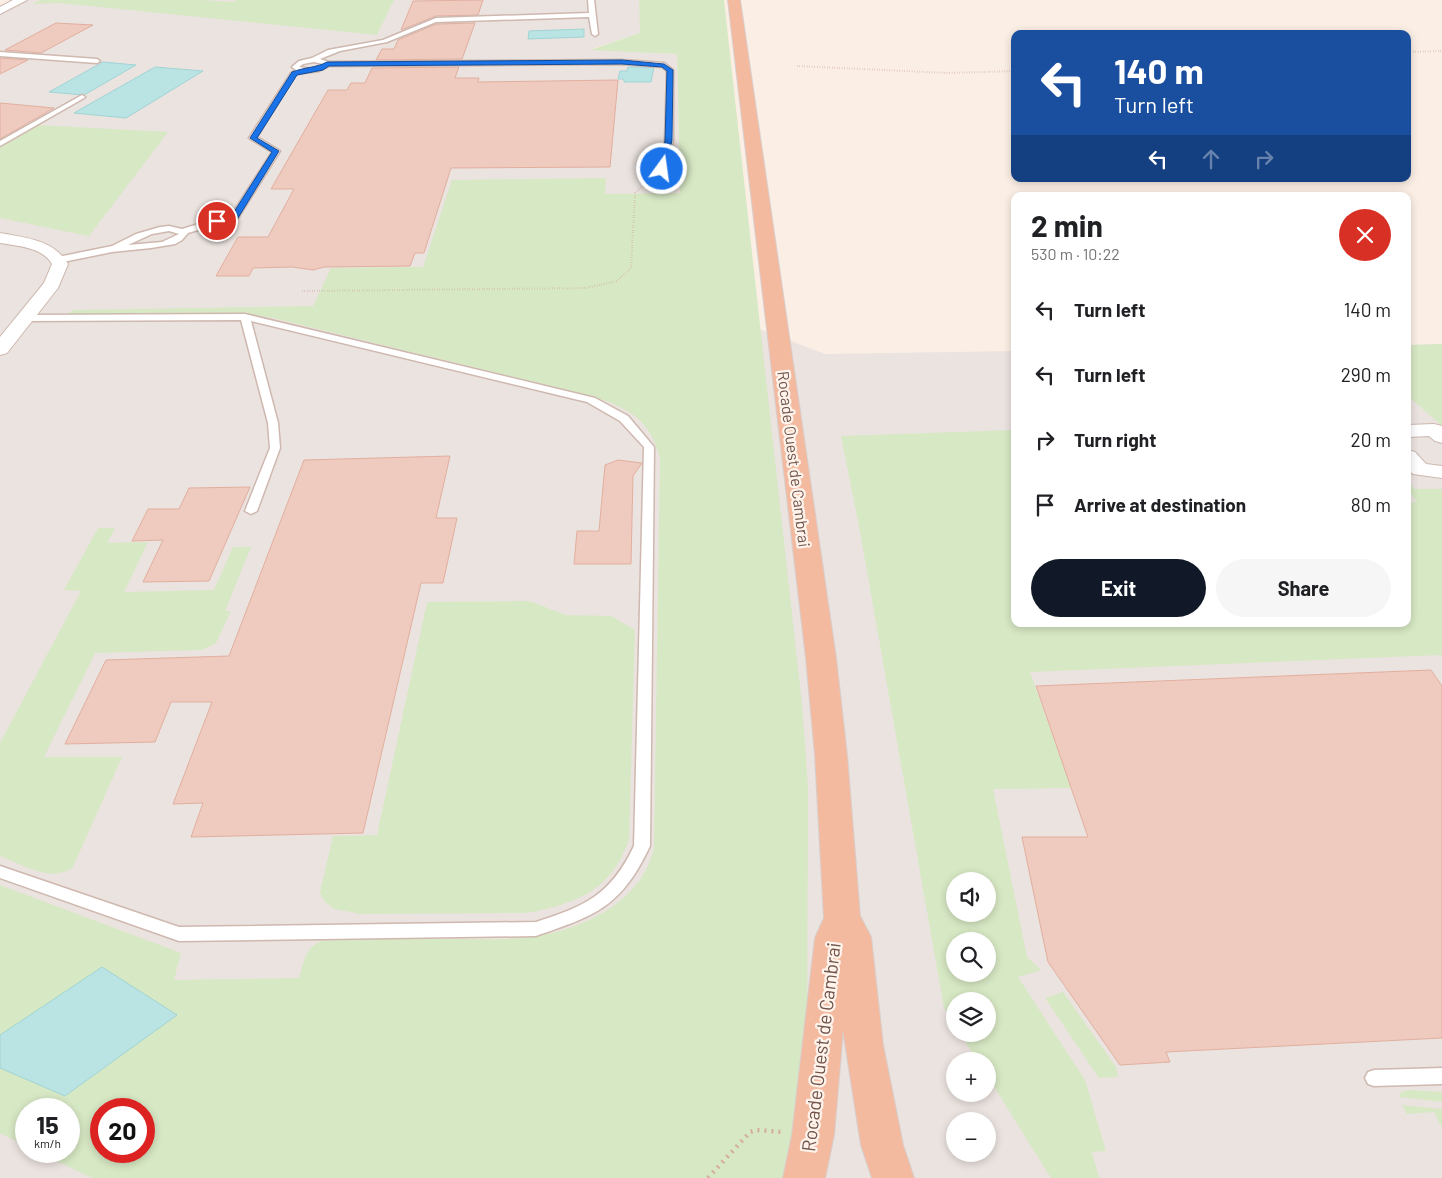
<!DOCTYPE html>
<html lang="en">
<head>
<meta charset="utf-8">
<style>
	body { margin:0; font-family:Barlow,sans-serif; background:#f6f6f6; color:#202124; height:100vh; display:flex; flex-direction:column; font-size:19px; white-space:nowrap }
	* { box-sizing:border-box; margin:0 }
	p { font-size:16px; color:#757577 }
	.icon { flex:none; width:28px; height:28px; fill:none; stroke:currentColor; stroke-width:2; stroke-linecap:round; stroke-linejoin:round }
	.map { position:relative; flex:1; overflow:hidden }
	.side { position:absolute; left:1011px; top:192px; width:400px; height:435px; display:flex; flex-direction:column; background:#fff; border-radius:10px; box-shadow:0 2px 8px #0003 }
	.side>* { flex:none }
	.guide { position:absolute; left:1011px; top:30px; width:400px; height:152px; border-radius:10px; box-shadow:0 2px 8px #0003; background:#1a4fa0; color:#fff; overflow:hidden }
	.controls { position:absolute; left:946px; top:872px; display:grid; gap:10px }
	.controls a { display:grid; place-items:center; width:50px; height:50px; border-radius:50%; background:#fff; box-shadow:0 2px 8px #0003; font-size:25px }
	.speed { position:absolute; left:15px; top:1098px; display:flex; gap:10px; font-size:25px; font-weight:700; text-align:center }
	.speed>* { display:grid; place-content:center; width:65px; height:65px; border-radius:50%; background:#fff; box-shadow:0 2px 8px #0003; line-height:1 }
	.speed small { font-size:12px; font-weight:400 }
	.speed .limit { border:8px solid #d22; background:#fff; color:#111 }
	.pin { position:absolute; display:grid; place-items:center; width:42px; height:42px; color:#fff; margin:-21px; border:2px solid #fff; border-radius:50%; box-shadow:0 1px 5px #0007 }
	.me { position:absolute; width:55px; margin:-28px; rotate:14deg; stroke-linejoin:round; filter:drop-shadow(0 0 4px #0008) }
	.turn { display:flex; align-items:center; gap:18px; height:105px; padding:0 20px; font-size:22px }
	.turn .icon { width:65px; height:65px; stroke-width:2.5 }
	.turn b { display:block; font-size:35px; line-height:42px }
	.lanes { display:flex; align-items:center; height:48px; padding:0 20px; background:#0003; justify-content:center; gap:25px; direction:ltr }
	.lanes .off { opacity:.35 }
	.round { display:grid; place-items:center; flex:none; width:52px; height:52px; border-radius:26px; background:#f6f6f6 }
	.summary { display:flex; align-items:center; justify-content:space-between; height:85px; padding:0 20px }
	h1 { font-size:30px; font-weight:700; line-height:38px }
	.action { display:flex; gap:10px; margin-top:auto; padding:10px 20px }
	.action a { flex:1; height:58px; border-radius:30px; background:#111827; color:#fff; font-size:20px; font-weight:700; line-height:58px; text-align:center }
	.action a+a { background:#f6f6f6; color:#202124 }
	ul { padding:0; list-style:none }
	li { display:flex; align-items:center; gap:15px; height:65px; padding:0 20px }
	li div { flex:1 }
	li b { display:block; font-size:19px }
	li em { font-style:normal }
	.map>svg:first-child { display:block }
	.industrial { fill:#ebe3df; fill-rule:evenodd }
	.green { fill:#d7e8c4; fill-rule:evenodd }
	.water { fill:#bae3e3; stroke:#a1d4d5 }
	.building { fill:#efcabe; stroke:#e1af9f }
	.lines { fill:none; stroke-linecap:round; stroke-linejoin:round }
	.service-casing { stroke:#ceb8af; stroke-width:3 }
	.minor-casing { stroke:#ceb8af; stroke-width:2 }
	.trunk-casing { stroke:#d8cfcd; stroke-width:2 }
	.path-far1 { stroke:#d4aea1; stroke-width:2; stroke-dasharray:0.5 2; stroke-linecap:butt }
	.path { stroke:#d4aea1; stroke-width:4.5; stroke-dasharray:2 5; stroke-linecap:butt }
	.service { fill:#fff; fill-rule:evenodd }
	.minor { fill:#fff; fill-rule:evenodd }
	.trunk { fill:#f4baa0; fill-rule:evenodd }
	.route { fill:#1a73e8; stroke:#114b97 }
	.labels { text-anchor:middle; stroke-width:4.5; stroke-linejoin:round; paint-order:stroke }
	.street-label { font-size:16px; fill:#72544b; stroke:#fef4eb }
	.near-street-label { font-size:19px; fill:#72544b; stroke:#fef4eb }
</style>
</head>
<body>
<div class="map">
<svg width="1442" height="1178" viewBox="0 0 1442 1178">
	<rect width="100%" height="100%" fill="#fbefe5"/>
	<path class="industrial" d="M13,0H639L641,33L591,49L677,54L682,300L825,354L1015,351V624H1408V345L1442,344V1178H0V6ZM955,881H988V914H955ZM955,941H988V974H955ZM955,1001H988V1034H955ZM955,1061H988V1094H955ZM26,1109H69V1151H26ZM101,1109H144V1151H101ZM955,1121H988V1154H955Z"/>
	<g class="green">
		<polygon points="40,0 199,0 234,2 236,0 394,0 377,35 61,3 33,4"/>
		<path d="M639,0H724L802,704L808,787L807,1048L787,1178H92L36,1151H69V1109H26V1146L0,1133V885L181,953L174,980L299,978C304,962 305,948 321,941C369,938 417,939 465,939C483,939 501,940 518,938C572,935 643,905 654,847L660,458C650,420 630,409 595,397L273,318L252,315L66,317L72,310L313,306L331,268L423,267L452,180L606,178L605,194L680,193L677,54L590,50L640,33ZM101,1109H144V1151H101Z"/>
		<polygon points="37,125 168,132 89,236 0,218 0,147"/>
		<polygon points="1442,344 1442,426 1408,396 1408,345"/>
		<path d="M1015,430V624H1408V503L1417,502L1408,490V481L1414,489H1442V655L1030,672L1071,788L993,789L1027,957L1041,970L1018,977L1085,1080L1106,1151L1092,1152L1099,1178H1051L988,1077V1061H978L960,1034H988V1001H955V1025L944,1008L859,526L841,436ZM955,881H988V914H955ZM955,941H988V974H955Z"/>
		<path d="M98,528H115L107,543L148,542L124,592L214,590L233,547H251L225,611H231L216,643L202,650L95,653L44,757H122L73,867C52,884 22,864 0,856V743L81,591L64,590Z"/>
		<path d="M524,601L532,602L566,615L611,616L635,630L629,839C613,890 574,905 526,913L361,914L334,909L324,901L320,892L333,836L377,835L427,602Z"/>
		<polygon points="1063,992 1116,1067 1118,1077 1099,1078 1045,998"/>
		<polygon points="1408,1090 1442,1092 1442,1102 1400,1097 1400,1093"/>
		<polygon points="1402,1105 1442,1109 1442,1128 1434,1112 1407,1114"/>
	</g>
	<g class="water">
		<polygon points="584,29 584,37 528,39 529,31"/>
		<polygon points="103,62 136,65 84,95 49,92"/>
		<polygon points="155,67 203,71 126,118 74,113"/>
		<polygon points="628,67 654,67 651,82 624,82 624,79 618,79 620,71 627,71"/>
		<polygon points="102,967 177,1015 65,1096 0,1068 0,1035"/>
	</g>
	<g class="building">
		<polygon points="483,0 478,15 436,16 401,30 413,1"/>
		<polygon points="56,23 93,25 41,53 5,50"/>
		<polygon points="475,23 462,59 376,60 382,49 394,49 398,40 436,24"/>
		<polygon points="0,58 28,60 0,74"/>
		<polygon points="459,67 455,78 479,78 478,82 618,80 610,167 451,168 424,253 415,253 410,266 324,267 313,270 292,267 253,268 249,276 216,276 238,237 268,237 294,189 271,189 328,90 347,90 351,83 365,83 372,68"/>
		<polygon points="0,103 54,108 0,139"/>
		<polygon points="450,456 436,518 457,518 443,583 421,583 363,833 191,837 203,803 173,804 212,702 171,702 155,742 65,744 106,660 229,656 304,460"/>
		<polygon points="618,460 642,463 633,476 631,564 574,564 577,531 599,531 605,465"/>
		<polygon points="250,487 209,581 143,582 163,540 132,541 148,509 179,509 189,488"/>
		<polygon points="1431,670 1442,686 1442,1038 1166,1052 1170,1062 1120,1065 1048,962 1022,837 1088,837 1036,686"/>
	</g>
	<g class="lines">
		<defs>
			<g id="service">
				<path d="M588,0H594L598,34L595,36L592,34L589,17L436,22L387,42L340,51L320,59L329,62L622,60L664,63L673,70V141L665,171L658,169L665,141L667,71L662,67L622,64L329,66L319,71L296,74L257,137L280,151L238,218L188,233L182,240L175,244L151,248L112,252L58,263L54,260L58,257L112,246L136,234L160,227L169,226L182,229L232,214L272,152L249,138L291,73L296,70L292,67L299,61L312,58L328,50L383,40L436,18L589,13ZM314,62L323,64L312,69L299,67L303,64ZM169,231L179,234L162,242L128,245L152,234Z"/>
				<polygon points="0,52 97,59 100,61 97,63 0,56"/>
				<polygon points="82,95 85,97 84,98 0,146 0,141"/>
				<path d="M245,314L595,398L628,416L654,447L650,846C621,907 597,915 536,936L179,941L0,878V866L179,927L536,922C585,906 610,896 634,846L644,447L620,421L587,402L251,321L278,423L280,448L257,511L251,514L245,511L270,448L268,423L241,320L25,321L20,318L25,315Z"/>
				<polygon points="1442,1068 1442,1084 1374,1086 1368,1084 1365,1078 1368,1072 1374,1070"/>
			</g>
			<g id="minor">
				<polygon points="13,0 27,0 0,14 0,7"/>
				<path d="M0,233C26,238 53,239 68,264L58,288L7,353L0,355V337L44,283L52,264C42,247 18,246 0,243Z"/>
				<polygon points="1434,424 1442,426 1442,443 1435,441 1429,436 1408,437 1408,425"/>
				<polygon points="1408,450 1415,452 1426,464 1442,466 1442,478 1413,474 1408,469"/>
			</g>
			<polygon id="trunk" points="728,0 740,0 836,658 847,755 860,916 871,937 883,1045 903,1145 914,1178 872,1178 861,1145 843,1030 834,1135 825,1178 783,1178 792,1135 815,938 824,918 815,755 806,658"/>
		</defs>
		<use href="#service" class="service-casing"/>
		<use href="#minor" class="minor-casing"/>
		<use href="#trunk" class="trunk-casing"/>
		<g class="path-far1">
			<polyline points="1408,52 1442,51"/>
			<polyline points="797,66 948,73 1015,71"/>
			<polyline points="302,291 586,288 617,281 631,268 635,193 652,178"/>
		</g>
		<polyline class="path" points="708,1178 750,1132 757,1130 782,1132"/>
		<use href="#service" class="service"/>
		<use href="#minor" class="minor"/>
		<use href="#trunk" class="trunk"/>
	</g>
	<path class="route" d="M622,60L664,64L673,70L672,141L664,170L658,169L665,141L667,71L662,67L622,64L329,66L323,70L297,75L257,138L279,151L238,218L217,224L214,221L232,215L272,152L250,138L292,72C305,67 316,68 327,62Z"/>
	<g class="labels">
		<g class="street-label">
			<text transform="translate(794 459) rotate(83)" y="6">Rocade Ouest de Cambrai</text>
		</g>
		<g class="near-street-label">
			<text transform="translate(821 1047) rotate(-83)" y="7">Rocade Ouest de Cambrai</text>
		</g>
	</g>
</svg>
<div class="controls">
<a><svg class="icon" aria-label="sound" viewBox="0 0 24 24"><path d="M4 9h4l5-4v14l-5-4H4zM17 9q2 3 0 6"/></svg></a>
<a><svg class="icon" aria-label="search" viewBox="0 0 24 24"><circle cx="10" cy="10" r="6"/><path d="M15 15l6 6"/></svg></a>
<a><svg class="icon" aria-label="layers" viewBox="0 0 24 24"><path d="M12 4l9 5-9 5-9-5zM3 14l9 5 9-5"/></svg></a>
<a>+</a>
<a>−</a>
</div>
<div class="speed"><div>15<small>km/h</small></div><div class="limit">20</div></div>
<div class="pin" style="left:217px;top:221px;background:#d93025"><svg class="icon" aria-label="arrive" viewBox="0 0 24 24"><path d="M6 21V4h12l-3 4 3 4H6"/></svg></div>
<svg class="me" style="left:662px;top:169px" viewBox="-20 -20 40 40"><circle r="17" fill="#1a73e8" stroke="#fff" stroke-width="3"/><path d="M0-11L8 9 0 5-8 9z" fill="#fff"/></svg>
<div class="guide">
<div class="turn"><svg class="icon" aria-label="left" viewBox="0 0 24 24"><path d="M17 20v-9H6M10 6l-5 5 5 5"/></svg><div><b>140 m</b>Turn left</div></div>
<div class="lanes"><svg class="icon" aria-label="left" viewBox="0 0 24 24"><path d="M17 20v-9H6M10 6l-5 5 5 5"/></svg><svg class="icon off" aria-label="ahead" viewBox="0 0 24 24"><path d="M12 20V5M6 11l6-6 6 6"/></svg><svg class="icon off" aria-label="right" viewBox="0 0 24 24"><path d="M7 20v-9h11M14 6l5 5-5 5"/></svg></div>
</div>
<section class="side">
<div class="summary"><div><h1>2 min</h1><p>530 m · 10:22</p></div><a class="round" style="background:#d93025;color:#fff"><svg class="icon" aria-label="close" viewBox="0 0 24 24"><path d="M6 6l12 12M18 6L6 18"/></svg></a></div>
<ul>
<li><svg class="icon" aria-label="left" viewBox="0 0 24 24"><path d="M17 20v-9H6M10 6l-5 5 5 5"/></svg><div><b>Turn left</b></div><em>140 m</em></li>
<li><svg class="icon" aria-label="left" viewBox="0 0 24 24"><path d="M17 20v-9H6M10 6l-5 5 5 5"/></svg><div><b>Turn left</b></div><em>290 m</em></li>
<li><svg class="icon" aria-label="right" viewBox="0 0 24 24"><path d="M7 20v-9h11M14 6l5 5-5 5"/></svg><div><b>Turn right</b></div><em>20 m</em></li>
<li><svg class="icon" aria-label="arrive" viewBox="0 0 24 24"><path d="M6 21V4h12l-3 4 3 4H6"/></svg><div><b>Arrive at destination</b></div><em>80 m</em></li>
</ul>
<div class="action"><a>Exit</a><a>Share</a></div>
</section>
</div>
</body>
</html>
